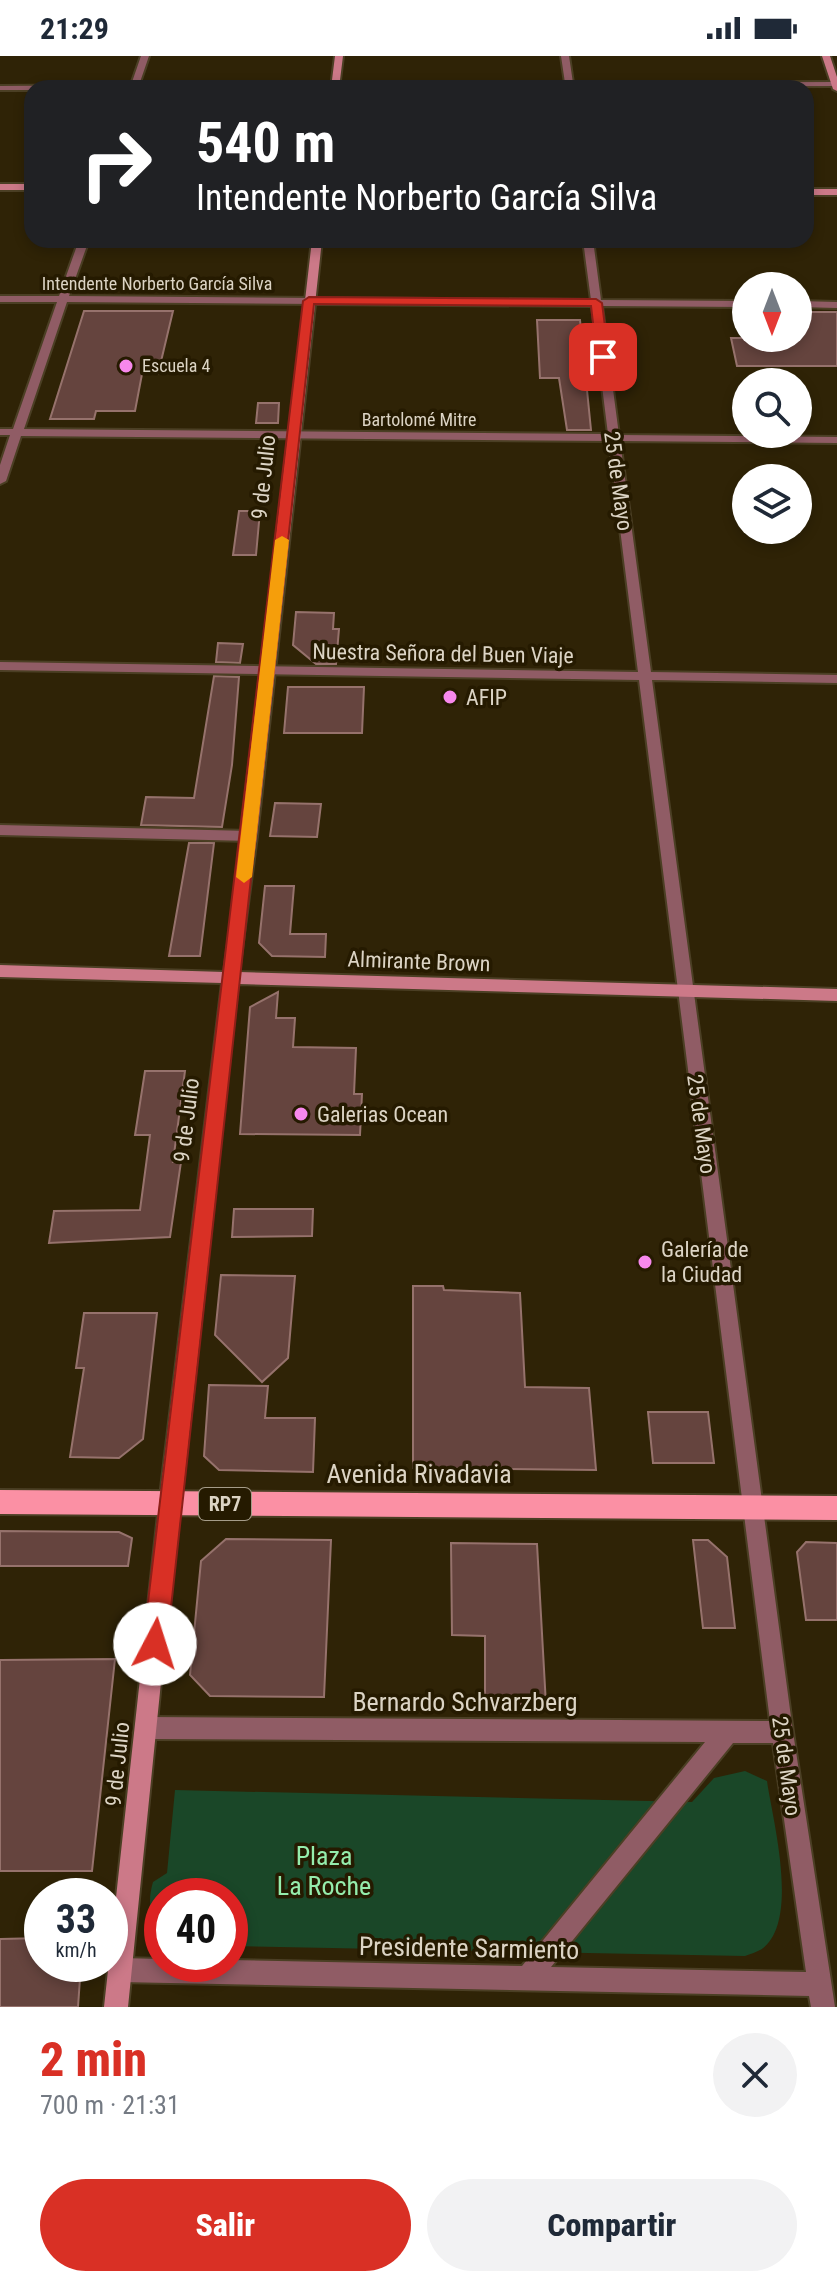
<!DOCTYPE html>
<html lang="es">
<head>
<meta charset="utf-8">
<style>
	body { margin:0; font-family:"Roboto Condensed",sans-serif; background:#f2f2f3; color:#1f2937; height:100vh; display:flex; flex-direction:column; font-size:30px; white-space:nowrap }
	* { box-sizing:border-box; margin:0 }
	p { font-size:26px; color:#747a83 }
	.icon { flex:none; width:44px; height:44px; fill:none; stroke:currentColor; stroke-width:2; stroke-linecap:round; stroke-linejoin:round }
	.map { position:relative; height:1951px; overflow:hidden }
	.details { display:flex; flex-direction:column; background:#fff; flex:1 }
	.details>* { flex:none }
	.top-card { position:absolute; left:24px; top:24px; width:790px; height:168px; border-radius:24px; box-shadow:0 4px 12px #0003; background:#202124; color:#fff; overflow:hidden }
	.needle { width:52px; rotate:180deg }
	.fabs { position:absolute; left:732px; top:216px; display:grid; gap:16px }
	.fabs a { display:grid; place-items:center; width:80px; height:80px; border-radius:50%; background:#fff; box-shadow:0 4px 12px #0003; font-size:40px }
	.speed { position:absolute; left:24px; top:1822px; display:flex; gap:16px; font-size:40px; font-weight:700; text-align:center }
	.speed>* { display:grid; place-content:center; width:104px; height:104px; border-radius:50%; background:#fff; box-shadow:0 4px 12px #0003; line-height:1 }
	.speed small { font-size:20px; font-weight:400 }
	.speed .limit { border:12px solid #d22; background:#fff; color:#111 }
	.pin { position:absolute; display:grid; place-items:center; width:68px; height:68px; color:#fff; margin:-34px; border-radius:16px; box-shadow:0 4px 12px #0006 }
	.me { position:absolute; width:88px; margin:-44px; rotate:5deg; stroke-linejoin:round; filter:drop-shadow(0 0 6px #0008) }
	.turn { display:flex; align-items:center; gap:28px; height:168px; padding:0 40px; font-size:36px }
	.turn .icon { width:104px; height:104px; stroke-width:2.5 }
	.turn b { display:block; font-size:56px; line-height:68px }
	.round { display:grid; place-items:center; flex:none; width:84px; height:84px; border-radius:42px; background:#f2f2f3 }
	.head { display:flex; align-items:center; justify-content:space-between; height:136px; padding:0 40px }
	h1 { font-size:48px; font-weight:800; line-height:60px; color:#d93025 }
	.cta { display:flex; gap:16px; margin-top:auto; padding:16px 40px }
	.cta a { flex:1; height:92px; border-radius:48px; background:#d93025; color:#fff; font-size:32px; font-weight:800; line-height:92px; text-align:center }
	.cta a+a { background:#f2f2f3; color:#1f2937 }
	.status { display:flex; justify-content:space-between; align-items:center; height:56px; padding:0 40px; background:#fff; direction:ltr }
	.status svg { height:22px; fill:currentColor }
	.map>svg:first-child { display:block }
	.green { fill:#1a4728 }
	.building { fill:#65443e; stroke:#96726c; stroke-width:2 }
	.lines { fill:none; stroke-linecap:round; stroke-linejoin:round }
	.street-casing { stroke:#4b3f24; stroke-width:4 }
	.secondary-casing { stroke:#4b3f24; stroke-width:4 }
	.primary-casing { stroke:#4b3f24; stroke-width:4 }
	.street { fill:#905c65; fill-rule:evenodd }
	.secondary { fill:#cc7988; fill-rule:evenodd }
	.primary { fill:#fb90a4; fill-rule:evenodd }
	.route { fill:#d93025; stroke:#8d1f18; stroke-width:2 }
	.slow { fill:#f59e0b }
	.poi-dot { fill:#f788ec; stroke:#251a00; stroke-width:3 }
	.labels { text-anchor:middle; stroke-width:7; stroke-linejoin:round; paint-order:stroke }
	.far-street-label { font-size:18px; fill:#dcd4c4; stroke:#251a00 }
	.far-poi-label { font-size:18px; fill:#dcd4c4; stroke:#251a00; text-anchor:start }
	.shield { fill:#251a00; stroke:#a59c89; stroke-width:2 }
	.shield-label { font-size:20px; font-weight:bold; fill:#dcd4c4 }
	.street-label { font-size:22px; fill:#dcd4c4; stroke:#251a00 }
	.poi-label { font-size:22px; fill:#dcd4c4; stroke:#251a00; text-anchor:start }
	.near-street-label { font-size:26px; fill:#dcd4c4; stroke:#251a00 }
	.near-park-label { font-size:26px; fill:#95edac; stroke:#251a00 }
</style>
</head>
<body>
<div class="status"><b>21:29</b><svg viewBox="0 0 49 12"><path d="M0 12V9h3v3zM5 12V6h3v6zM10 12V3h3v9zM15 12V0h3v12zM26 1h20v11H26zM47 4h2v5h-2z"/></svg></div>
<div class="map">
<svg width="837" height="1951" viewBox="0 0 837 1951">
	<rect width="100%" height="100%" fill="#2f2306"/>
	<path class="green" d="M745,1715L767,1725C773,1766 800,1864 762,1893C757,1896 750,1898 745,1900L230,1890V1840H162V1880C150,1862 147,1846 153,1826L167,1817L175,1734L692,1746L714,1722Z"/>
	<g class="building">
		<polygon points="84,255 173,255 158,318 142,318 135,355 96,355 94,363 50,363"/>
		<polygon points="798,256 837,256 837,310 737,310 731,282 798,282"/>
		<polygon points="537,264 580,264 591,374 567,374 559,322 540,322"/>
		<polygon points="258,347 279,347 278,367 256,367"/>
		<polygon points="239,455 260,455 256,499 233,499"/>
		<polygon points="296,556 334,557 333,573 339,573 336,608 316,608 293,589"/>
		<polygon points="218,587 243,588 240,607 216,606"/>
		<polygon points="214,620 239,621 232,709 222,771 141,769 146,741 194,742"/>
		<polygon points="288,631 364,631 362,677 284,677"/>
		<polygon points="275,747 321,748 317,781 270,780"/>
		<polygon points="189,787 214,787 200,900 169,900"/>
		<polygon points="265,830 294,830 290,878 326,878 325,901 272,900 259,887"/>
		<polygon points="278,936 276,962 295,962 293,991 356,992 354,1038 362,1038 360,1079 240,1078 250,951"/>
		<polygon points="145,1015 185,1015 173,1106 181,1106 170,1181 49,1187 54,1155 140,1154 150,1079 135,1079"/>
		<polygon points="234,1153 313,1153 312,1180 232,1181"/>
		<polygon points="221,1219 295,1220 288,1302 262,1326 215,1279"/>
		<polygon points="413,1230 443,1230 444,1234 520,1237 525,1331 589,1332 596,1414 413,1412"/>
		<polygon points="84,1257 157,1257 143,1383 119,1402 70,1401 84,1312 76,1312"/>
		<polygon points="209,1329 268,1330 265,1362 315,1362 313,1416 219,1414 204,1400"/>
		<polygon points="648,1356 708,1356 714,1407 653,1407"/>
		<polygon points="0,1475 119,1476 132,1482 128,1510 0,1510"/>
		<polygon points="226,1483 331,1484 324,1641 210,1640 190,1619 201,1505"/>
		<polygon points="693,1484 708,1484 727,1501 735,1572 703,1572"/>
		<polygon points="806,1486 837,1487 837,1564 806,1564 797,1496"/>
		<polygon points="451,1487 537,1488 546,1649 485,1647 485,1580 452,1579"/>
		<polygon points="115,1603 92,1815 0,1815 0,1604"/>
		<polygon points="42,1882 42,1908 81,1908 78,1951 0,1951 0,1883"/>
	</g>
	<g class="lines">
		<defs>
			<g id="street">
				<polygon points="141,0 149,0 139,29 565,27 561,0 569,0 573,27 837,26 837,30 32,32 32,34 0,34 0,30 131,29"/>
				<path d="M79,184H89L69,240L591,244L583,184H593L601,244L746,245V251L602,250L619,379L837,381V387L620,385L651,616L837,619V627L652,624L793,1676L835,1951H811L809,1940L120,1926L112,1922L108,1914L112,1906L120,1902L162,1903V1908H230V1904L522,1910L705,1686L148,1683L140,1680L137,1672L140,1664L148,1661L770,1665L639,624L0,614V606L638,616L609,385L21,380L6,425L0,428V409L10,379H0V373H13L57,246H0V240H59ZM67,246L592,250L608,378L24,373ZM733,1687H773L806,1916L551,1911Z"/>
				<polygon points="798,245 837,246 837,252 798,251"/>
				<polygon points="0,769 250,775 257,780 250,785 0,779"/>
			</g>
			<g id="secondary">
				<polygon points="335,0 343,0 339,32 331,32"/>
				<polygon points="822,0 830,0 837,21 837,35 833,33"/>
				<rect x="0" y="128" width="32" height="6"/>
				<rect x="806" y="133" width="31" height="6"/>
				<polygon points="312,184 322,184 257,780 239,916 837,933 837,945 238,928 179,1449 128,1951 104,1951 159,1449 222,927 0,921 0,909 224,916 243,780"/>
			</g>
			<polygon id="primary" points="0,1434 837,1440 837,1464 0,1458"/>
		</defs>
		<use href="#street" class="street-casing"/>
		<use href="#secondary" class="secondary-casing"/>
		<use href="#primary" class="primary-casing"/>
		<use href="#street" class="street"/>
		<use href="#secondary" class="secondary"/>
		<use href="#primary" class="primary"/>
	</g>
	<path class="route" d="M309,241L596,243L602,247L609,301L603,305L597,301L591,250L314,248C267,695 214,1141 167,1588L164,1596L155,1600L147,1596L143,1588C194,1140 252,693 303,245Z"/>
	<polygon class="slow" points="282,480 289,484 252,821 244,827 236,821 275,484"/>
	<g class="poi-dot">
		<circle cx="126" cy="310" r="8"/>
		<circle cx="450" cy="641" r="8"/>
		<circle cx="301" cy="1058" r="8"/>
		<circle cx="645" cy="1206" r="8"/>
	</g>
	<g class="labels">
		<g class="far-street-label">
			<text x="157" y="234">Intendente Norberto García Silva</text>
			<text x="419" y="370">Bartolomé Mitre</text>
		</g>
		<g class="far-poi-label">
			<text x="142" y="316">Escuela 4</text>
		</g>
		<rect class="shield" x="199" y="1432" width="52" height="32" rx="6"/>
		<g class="shield-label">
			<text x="225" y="1455">RP7</text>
		</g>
		<g class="street-label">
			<text transform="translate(263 421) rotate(-84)" y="8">9 de Julio</text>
			<text transform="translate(619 425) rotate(82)" y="8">25 de Mayo</text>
			<text transform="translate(443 597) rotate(1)" y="8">Nuestra Señora del Buen Viaje</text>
			<text transform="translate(419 905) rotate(2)" y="8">Almirante Brown</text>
			<text transform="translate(186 1064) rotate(-83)" y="8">9 de Julio</text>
			<text transform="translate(702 1068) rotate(82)" y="8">25 de Mayo</text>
			<text transform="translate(117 1708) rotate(-84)" y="8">9 de Julio</text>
			<text transform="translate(787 1710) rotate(82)" y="8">25 de Mayo</text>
		</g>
		<g class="poi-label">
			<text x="466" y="649">AFIP</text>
			<text x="317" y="1066">Galerias Ocean</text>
			<text x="661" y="1201">Galería de<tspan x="661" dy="25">la Ciudad</tspan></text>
		</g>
		<g class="near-street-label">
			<text x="419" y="1427">Avenida Rivadavia</text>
			<text x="465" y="1655">Bernardo Schvarzberg</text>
			<text transform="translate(469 1892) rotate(1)" y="9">Presidente Sarmiento</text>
		</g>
		<g class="near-park-label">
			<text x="324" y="1809">Plaza<tspan x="324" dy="30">La Roche</tspan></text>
		</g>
	</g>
</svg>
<div class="fabs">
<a><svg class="needle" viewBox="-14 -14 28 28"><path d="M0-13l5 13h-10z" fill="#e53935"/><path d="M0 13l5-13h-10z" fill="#747a83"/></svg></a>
<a><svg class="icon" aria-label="search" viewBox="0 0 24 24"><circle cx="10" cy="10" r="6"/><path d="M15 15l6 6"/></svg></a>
<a><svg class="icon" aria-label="layers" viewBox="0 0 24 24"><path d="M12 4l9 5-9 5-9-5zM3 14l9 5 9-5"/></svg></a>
</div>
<div class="speed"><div>33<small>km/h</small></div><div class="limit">40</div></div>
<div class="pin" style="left:603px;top:301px;background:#d93025"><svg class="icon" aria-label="arrive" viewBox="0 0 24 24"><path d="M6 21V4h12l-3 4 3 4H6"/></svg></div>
<svg class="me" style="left:155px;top:1588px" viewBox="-20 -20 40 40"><circle r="19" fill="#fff"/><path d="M0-13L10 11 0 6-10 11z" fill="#d93025"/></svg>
<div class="top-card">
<div class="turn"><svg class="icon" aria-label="right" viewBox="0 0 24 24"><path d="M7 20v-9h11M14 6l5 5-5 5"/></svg><div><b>540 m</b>Intendente Norberto García Silva</div></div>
</div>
</div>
<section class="details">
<div class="head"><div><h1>2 min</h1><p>700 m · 21:31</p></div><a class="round"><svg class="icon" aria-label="close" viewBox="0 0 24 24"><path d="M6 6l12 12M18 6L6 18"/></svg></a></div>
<div class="cta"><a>Salir</a><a>Compartir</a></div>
</section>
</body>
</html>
